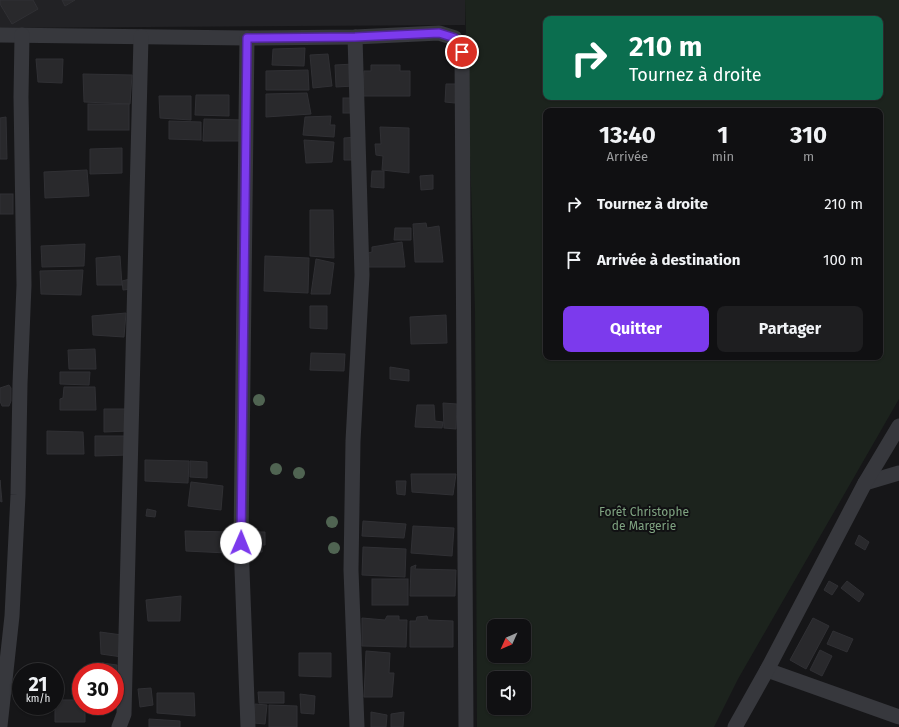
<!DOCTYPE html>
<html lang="fr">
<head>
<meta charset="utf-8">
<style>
	body { margin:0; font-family:"Fira Sans",sans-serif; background:#1e1e20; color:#f1f3f6; height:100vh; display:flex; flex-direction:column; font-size:15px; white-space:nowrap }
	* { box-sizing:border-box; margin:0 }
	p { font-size:13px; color:#9c9d9f }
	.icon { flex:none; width:22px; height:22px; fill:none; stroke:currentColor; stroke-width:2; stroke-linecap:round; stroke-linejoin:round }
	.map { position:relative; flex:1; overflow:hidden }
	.side { position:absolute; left:543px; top:108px; width:340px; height:252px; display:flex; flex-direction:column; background:#101012; border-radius:8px; box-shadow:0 1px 3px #0004,0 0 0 1px #303032 }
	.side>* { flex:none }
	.hud { position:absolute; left:543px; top:16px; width:340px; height:84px; border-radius:8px; box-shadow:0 1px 3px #0004,0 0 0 1px #303032; background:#0b6e4f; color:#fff; overflow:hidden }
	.needle { width:26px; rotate:225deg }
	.tools { position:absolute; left:487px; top:619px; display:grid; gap:8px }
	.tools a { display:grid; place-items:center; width:44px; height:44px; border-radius:8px; background:#101012; box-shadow:0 1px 3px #0004,0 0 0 1px #303032; font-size:20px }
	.speed { position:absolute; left:12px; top:663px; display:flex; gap:8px; font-size:20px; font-weight:700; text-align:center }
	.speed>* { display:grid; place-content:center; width:52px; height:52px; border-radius:50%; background:#101012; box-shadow:0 1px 3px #0004,0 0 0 1px #303032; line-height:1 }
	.speed small { font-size:10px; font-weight:400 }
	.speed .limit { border:6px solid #d22; background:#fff; color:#111 }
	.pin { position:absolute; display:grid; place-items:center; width:34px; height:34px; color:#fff; margin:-17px; border:2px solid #fff; border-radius:50%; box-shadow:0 1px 4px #0007 }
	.me { position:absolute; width:44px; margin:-22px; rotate:1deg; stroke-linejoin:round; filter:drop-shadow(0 0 3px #0008) }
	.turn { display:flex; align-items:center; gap:14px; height:84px; padding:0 20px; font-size:18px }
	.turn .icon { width:52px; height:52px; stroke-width:2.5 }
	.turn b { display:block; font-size:28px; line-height:34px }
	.eta { display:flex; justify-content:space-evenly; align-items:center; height:68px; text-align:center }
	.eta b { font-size:24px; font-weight:700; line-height:28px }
	.action { display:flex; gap:8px; margin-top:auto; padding:8px 20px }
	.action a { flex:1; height:46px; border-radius:8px; background:#7c3aed; color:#fff; font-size:16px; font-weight:700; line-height:46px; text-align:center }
	.action a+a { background:#1e1e20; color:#f1f3f6 }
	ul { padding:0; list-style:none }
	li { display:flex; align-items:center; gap:12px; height:56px; padding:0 20px }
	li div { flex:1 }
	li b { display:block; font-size:15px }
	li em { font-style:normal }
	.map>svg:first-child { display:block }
	.built { fill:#222225 }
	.green { fill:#1c231d; fill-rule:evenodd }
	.building { fill:#29292c; stroke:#303034 }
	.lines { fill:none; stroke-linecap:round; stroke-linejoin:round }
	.minor { stroke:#37383d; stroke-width:15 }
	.tree { fill:#506452 }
	.route-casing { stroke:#51269a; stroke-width:10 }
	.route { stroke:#7c3aed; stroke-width:7 }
	.labels { text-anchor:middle; stroke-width:4; stroke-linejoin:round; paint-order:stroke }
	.park-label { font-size:12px; fill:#7fa381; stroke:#111113 }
</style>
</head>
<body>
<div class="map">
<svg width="899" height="727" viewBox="0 0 899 727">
	<rect width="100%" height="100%" fill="#161618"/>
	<polygon class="built" points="0,0 465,0 465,25 0,28"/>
	<path class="green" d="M465,0H899V399L738,679L714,727H477L475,310ZM546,19H880V97H546ZM546,111H880V357H546ZM494,626H524V656H494ZM494,678H524V708H494Z"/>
	<g class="building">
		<polygon points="0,0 33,0 38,9 12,24 0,4"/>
		<polygon points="62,0 75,0 65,6"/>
		<polygon points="305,48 304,66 272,65 273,49"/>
		<polygon points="328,54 332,86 313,88 310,55"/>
		<polygon points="36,59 63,59 62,83 38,82"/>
		<polygon points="354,64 354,86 336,87 335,65"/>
		<polygon points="371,65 400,65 400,71 410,71 410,96 363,96 364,71 371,71"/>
		<polygon points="308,70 309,90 266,90 266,71"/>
		<polygon points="83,74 132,75 130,104 84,102"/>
		<polygon points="446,84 456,84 455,103 445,102"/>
		<polygon points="307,93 311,114 266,117 266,94"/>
		<polygon points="196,95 229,95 229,116 195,115"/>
		<polygon points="159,96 191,96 191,120 160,118"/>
		<rect x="343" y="98" width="13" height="15"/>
		<rect x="88" y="104" width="41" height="26"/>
		<polygon points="331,116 330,125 335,125 334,137 303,135 305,117"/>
		<polygon points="6,117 7,159 0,159 0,118"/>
		<polygon points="204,119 243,120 244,141 203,141"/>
		<polygon points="169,121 201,122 201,140 169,139"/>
		<polygon points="380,127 409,128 409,173 382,170 383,156 376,155 375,144 381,144"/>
		<polygon points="357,137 357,160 344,160 344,138"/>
		<polygon points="304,140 334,142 332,162 306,163"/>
		<polygon points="122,148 122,173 90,174 90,149"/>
		<polygon points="87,170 89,196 45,198 44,172"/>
		<polygon points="372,171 384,171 384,188 371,187"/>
		<polygon points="433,175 433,189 421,190 420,176"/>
		<rect x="0" y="194" width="13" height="20"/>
		<polygon points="310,210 333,210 334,258 310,256"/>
		<polygon points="426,223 427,228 439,226 443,262 415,262 413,224"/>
		<polygon points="395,228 411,228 411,240 394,240"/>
		<polygon points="402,242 405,267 369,267 368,253 372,252 372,247"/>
		<polygon points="85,244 84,266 42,267 41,246"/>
		<polygon points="120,256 122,285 97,285 96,258"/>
		<polygon points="265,256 309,258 308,293 264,291"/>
		<polygon points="316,259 334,263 330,294 311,294"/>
		<polygon points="83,270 81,295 41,294 40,271"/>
		<polygon points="130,279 132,289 123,290 122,281"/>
		<polygon points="310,306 327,306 327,329 310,328"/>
		<polygon points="126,313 124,337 93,335 92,316"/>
		<polygon points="446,315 447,343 411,344 410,317"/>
		<polygon points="95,349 96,369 69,369 68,350"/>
		<polygon points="311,353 345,354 344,371 310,370"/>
		<polygon points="390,367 409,370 409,381 390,379"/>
		<polygon points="60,372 90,372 89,385 60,384"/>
		<polygon points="9,385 11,388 11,401 9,406 2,406 0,401 0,388"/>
		<polygon points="64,387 95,387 96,410 60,410 60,399 63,398"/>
		<polygon points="443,403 457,404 456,429 444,428"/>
		<polygon points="417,405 434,405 435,421 443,422 442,428 415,427"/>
		<polygon points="104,409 127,409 128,431 104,432"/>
		<polygon points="47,431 83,432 84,454 47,454"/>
		<polygon points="95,436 128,436 128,455 95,456"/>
		<polygon points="145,460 189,461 188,483 145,481"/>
		<polygon points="190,461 207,462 207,478 190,477"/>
		<polygon points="411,474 456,474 453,495 412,492"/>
		<polygon points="0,480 2,502 0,501"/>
		<polygon points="396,481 406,481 405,495 397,494"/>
		<polygon points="191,482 223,486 221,510 188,506"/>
		<polygon points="147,509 156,511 155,517 146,516"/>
		<polygon points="363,521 406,524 404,538 362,536"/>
		<polygon points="413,526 454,528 452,556 411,553"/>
		<polygon points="185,531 230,532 227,553 186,551"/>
		<polygon points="250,532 265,532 265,545 262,545 262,552 251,552"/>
		<polygon points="859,535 869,542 865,550 855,544"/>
		<polygon points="363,547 406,549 405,577 362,575"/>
		<polygon points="416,565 415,569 456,570 455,596 410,596 411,567"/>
		<rect x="372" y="579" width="36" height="26"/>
		<polygon points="829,581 838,586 832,595 824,590"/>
		<polygon points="847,581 864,594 859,602 841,588"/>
		<polygon points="181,596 180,621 148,621 146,600"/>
		<polygon points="387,616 399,616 399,620 407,620 406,647 362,646 362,618 385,620"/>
		<polygon points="427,616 428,620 453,621 453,647 410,647 410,621 416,621 417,617"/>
		<polygon points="813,618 829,626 806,669 790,660"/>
		<polygon points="833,631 853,639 847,652 827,644"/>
		<polygon points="100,632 122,635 122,657 101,654"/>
		<polygon points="820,650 832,656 822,676 810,670"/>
		<polygon points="366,651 390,653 389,673 394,673 392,697 364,697"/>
		<polygon points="299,653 331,653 331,677 299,676"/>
		<polygon points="102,663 117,665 115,691 115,672 101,672"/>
		<polygon points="151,688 153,705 140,707 138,689"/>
		<polygon points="258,692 284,692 284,703 259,703"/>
		<polygon points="157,693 194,693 195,716 157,713"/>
		<polygon points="300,694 315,696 314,714 301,713"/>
		<polygon points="55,700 81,700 81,706 85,706 85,722 55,722"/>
		<polygon points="255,704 267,705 265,724 254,723"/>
		<polygon points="269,705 297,706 297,727 269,727"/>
		<polygon points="26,706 39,706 39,710 27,711"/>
		<polygon points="371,712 387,715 386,727 371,727"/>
		<polygon points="404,712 403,727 391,727 391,714"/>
		<polygon points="149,719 180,721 180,727 149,727"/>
	</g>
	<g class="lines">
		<g class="minor">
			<polyline points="0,35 247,38 355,37 439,33 455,38 462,52 466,727"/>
			<polyline points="355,37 362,275 353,441 351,570 357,727"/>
			<polyline points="247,38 241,543 248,727"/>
			<polyline points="865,483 899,473"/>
			<polyline points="767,670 899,717"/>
			<polyline points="0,726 12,616 18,495 20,384 24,285 21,97 22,35"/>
			<polyline points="119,727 124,714 141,37"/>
			<polyline points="735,727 767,670 865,483 899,426"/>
		</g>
	</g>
	<g class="tree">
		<circle cx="259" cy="400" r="6"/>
		<circle cx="276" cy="469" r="6"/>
		<circle cx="299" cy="473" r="6"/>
		<circle cx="332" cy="522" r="6"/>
		<circle cx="334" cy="548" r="6"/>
	</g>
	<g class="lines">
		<defs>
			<polyline id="route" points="241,543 247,38 355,37 439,33 455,38 462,52"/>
		</defs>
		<use href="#route" class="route-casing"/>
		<use href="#route" class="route"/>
	</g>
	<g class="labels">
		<g class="park-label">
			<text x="644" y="516">Forêt Christophe<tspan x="644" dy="14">de Margerie</tspan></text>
		</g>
	</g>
</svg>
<div class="tools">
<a><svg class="needle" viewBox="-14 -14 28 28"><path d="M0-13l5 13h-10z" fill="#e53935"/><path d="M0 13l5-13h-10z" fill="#9c9d9f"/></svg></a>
<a><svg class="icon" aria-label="sound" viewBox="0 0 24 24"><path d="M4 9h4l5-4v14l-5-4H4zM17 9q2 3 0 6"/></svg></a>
</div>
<div class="speed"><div>21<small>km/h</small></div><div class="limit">30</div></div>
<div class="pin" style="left:462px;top:52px;background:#d93025"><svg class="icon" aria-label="arrive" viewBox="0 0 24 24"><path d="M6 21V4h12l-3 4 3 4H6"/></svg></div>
<svg class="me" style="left:241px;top:543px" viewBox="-20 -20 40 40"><circle r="19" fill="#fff"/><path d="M0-13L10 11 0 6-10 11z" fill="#7c3aed"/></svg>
<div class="hud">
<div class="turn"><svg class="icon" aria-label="right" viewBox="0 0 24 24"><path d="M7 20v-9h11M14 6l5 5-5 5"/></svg><div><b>210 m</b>Tournez à droite</div></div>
</div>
<section class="side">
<div class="eta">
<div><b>13:40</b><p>Arrivée</p></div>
<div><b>1</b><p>min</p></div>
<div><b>310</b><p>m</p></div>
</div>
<ul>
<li><svg class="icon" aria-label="right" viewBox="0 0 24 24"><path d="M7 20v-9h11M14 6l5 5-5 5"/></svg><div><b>Tournez à droite</b></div><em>210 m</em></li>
<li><svg class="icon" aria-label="arrive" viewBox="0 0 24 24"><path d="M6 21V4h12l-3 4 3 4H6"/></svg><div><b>Arrivée à destination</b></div><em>100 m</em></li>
</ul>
<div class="action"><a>Quitter</a><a>Partager</a></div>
</section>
</div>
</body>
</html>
